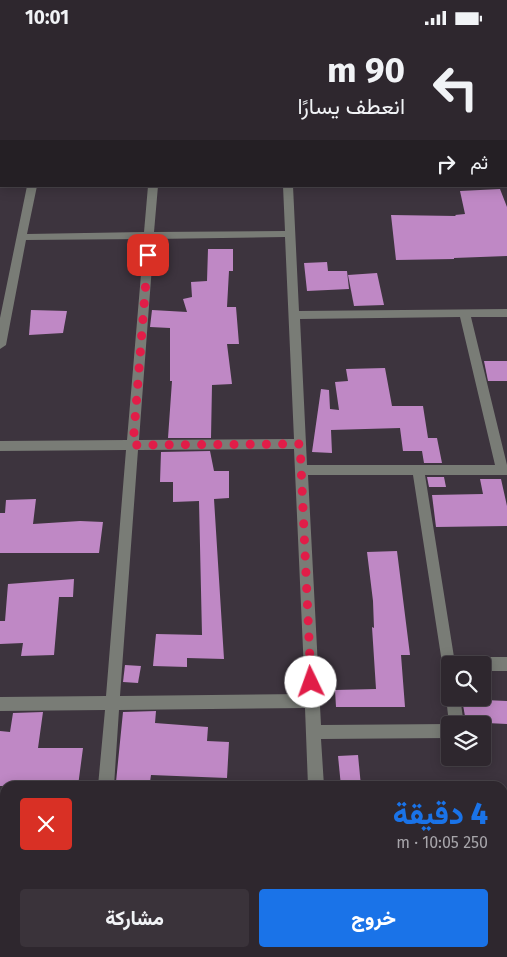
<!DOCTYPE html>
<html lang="ar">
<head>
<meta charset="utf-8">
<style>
	body { margin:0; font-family:"Fira Sans",Vazirmatn,sans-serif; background:#3a333a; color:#f1f3f6; direction:rtl; height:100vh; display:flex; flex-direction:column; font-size:19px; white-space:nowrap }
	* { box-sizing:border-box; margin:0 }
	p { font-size:16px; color:#a7a5aa }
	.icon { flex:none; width:28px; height:28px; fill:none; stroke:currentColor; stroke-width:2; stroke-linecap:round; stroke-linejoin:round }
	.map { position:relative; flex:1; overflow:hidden; direction:ltr }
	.side { position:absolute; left:0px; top:746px; width:508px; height:176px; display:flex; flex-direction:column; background:#2e272e; border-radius:15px 15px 0 0; box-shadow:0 2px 12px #0003,0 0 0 1px #49444a; direction:rtl }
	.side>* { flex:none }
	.banner { position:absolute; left:0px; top:0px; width:508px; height:152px; box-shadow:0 2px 12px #0003,0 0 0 1px #49444a; direction:rtl; background:#2e272e; color:#f1f3f6; overflow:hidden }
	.fabs { position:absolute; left:441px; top:621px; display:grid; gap:10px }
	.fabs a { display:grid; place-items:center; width:50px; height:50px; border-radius:5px; background:#2e272e; box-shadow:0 2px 12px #0003,0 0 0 1px #49444a; font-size:25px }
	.pin { position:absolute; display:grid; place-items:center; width:42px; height:42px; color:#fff; margin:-21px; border-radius:10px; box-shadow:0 2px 8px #0006 }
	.me { position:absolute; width:55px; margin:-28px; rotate:357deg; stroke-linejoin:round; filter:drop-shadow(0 0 4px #0008) }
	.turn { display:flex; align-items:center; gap:18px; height:105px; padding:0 20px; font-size:22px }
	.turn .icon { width:65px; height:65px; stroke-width:2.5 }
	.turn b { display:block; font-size:35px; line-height:42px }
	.then { display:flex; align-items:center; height:48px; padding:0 20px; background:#0003; gap:10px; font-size:19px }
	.round { display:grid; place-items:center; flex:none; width:52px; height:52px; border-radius:5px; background:#3a333a }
	.head { display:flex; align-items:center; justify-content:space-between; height:85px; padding:0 20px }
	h1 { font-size:30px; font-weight:800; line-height:38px; color:#1a73e8 }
	.button { display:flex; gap:10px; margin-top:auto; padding:10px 20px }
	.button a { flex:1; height:58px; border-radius:5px; background:#1a73e8; color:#fff; font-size:20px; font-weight:800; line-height:58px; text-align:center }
	.button a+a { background:#3a333a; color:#f1f3f6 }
	.status { display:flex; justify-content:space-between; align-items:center; height:35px; padding:0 25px; background:#2e272e; direction:ltr }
	.status svg { height:14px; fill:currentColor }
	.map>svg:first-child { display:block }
	.building { fill:#bf88c5 }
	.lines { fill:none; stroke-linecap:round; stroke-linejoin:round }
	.minor { fill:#797c76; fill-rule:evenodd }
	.route { stroke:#e11d48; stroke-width:9; stroke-dasharray:0 16.2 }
</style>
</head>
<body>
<div class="status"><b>10:01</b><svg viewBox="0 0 49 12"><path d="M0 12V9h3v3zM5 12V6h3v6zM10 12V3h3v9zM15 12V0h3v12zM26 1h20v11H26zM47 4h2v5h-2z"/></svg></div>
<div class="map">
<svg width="507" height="922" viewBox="0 0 507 922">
	<rect width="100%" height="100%" fill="#3d343e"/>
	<g class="building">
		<polygon points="500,154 507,172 507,221 454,223 454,224 396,225 391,180 456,181 455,180 465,179 460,156"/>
		<polygon points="208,214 233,214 233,236 229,236 227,272 236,272 239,309 227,309 232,349 212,350 211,403 168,403 172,346 170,346 170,293 150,292 152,275 187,277 183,264 192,262 191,247 207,246"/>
		<polygon points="327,227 328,236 347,236 349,254 307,256 304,228"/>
		<polygon points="377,238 384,270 354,271 348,240"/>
		<polygon points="31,275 67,276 63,298 29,300"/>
		<polygon points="484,326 507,326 507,346 488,346"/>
		<polygon points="385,333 392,371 423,371 428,403 437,403 442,428 424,428 422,416 403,416 400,393 331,395 332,418 312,417 321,354 329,355 330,374 339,375 335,347 348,346 346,334"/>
		<polygon points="210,416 214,436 229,436 229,463 214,464 224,624 187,623 187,632 153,631 156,599 202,600 199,466 173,467 173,447 160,447 161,417"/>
		<polygon points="427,442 444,442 446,452 429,452"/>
		<polygon points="480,444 501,444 507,471 507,491 436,492 432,460 483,459"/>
		<polygon points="36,464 33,489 80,486 103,487 99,518 0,518 0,478 5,478 6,465"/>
		<polygon points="397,516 410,620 401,620 405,672 336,672 335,655 376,654 372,592 374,593 373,566 367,517"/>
		<polygon points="74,544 73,562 59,562 54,620 21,621 23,608 0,609 0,586 5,586 8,549"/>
		<polygon points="125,630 141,631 138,648 123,647"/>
		<polygon points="462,664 507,666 507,689 466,687"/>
		<polygon points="156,676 155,688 208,692 207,706 229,707 227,743 151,740 150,747 116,747 123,677"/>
		<polygon points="43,677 38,713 83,713 78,751 0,751 0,696 10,697 13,678"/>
		<polygon points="358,720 361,751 341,751 338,721"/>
	</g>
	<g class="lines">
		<g class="minor">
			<rect x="506" y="12" width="1" height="4"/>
			<rect x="0" y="121" width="1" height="6"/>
			<rect x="506" y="124" width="1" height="6"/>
			<path d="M27,151H37L27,199L144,197L148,151H158L154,197L285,196L283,151H293L299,276L507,274V282H471L507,430V440H425L454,622H507V636H482V630H450V649L445,647L413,440H308L321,690L449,689L446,662L450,656V662H460L464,690H450V703L321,704L324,751H308L305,673L119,675L114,751H98L105,675L0,676V662L106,661L126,415L0,416V406L127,405L144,204L26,205L6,310L0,314V283ZM285,202L294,404L139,405L154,204ZM460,282L495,430H307L300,284ZM294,414L305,659L120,661L138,415Z"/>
			<rect x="84" y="918" width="16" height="4"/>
			<rect x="316" y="918" width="16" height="4"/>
		</g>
	</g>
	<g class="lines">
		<polyline class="route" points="148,220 133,410 300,409 311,647"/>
	</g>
</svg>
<div class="fabs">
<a><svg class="icon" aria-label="search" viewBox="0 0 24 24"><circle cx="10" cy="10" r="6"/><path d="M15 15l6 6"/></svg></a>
<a><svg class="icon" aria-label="layers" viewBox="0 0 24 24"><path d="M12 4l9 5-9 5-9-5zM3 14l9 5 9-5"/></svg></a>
</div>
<div class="pin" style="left:148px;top:220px;background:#d93025"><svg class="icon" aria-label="arrive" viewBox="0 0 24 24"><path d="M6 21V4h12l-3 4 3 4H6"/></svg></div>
<svg class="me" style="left:311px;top:647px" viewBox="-20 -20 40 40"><circle r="19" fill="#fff"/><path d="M0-13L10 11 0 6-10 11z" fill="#e11d48"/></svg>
<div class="banner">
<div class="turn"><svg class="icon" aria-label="left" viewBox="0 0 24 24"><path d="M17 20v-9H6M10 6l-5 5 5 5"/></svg><div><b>90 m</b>انعطف يسارًا</div></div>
<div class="then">ثم<svg class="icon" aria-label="right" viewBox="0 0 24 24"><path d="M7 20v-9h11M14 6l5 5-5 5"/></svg></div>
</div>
<section class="side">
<div class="head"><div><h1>4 دقيقة</h1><p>250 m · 10:05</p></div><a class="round" style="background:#d93025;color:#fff"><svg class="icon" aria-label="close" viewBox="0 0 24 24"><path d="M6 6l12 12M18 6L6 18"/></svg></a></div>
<div class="button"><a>خروج</a><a>مشاركة</a></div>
</section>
</div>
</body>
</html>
